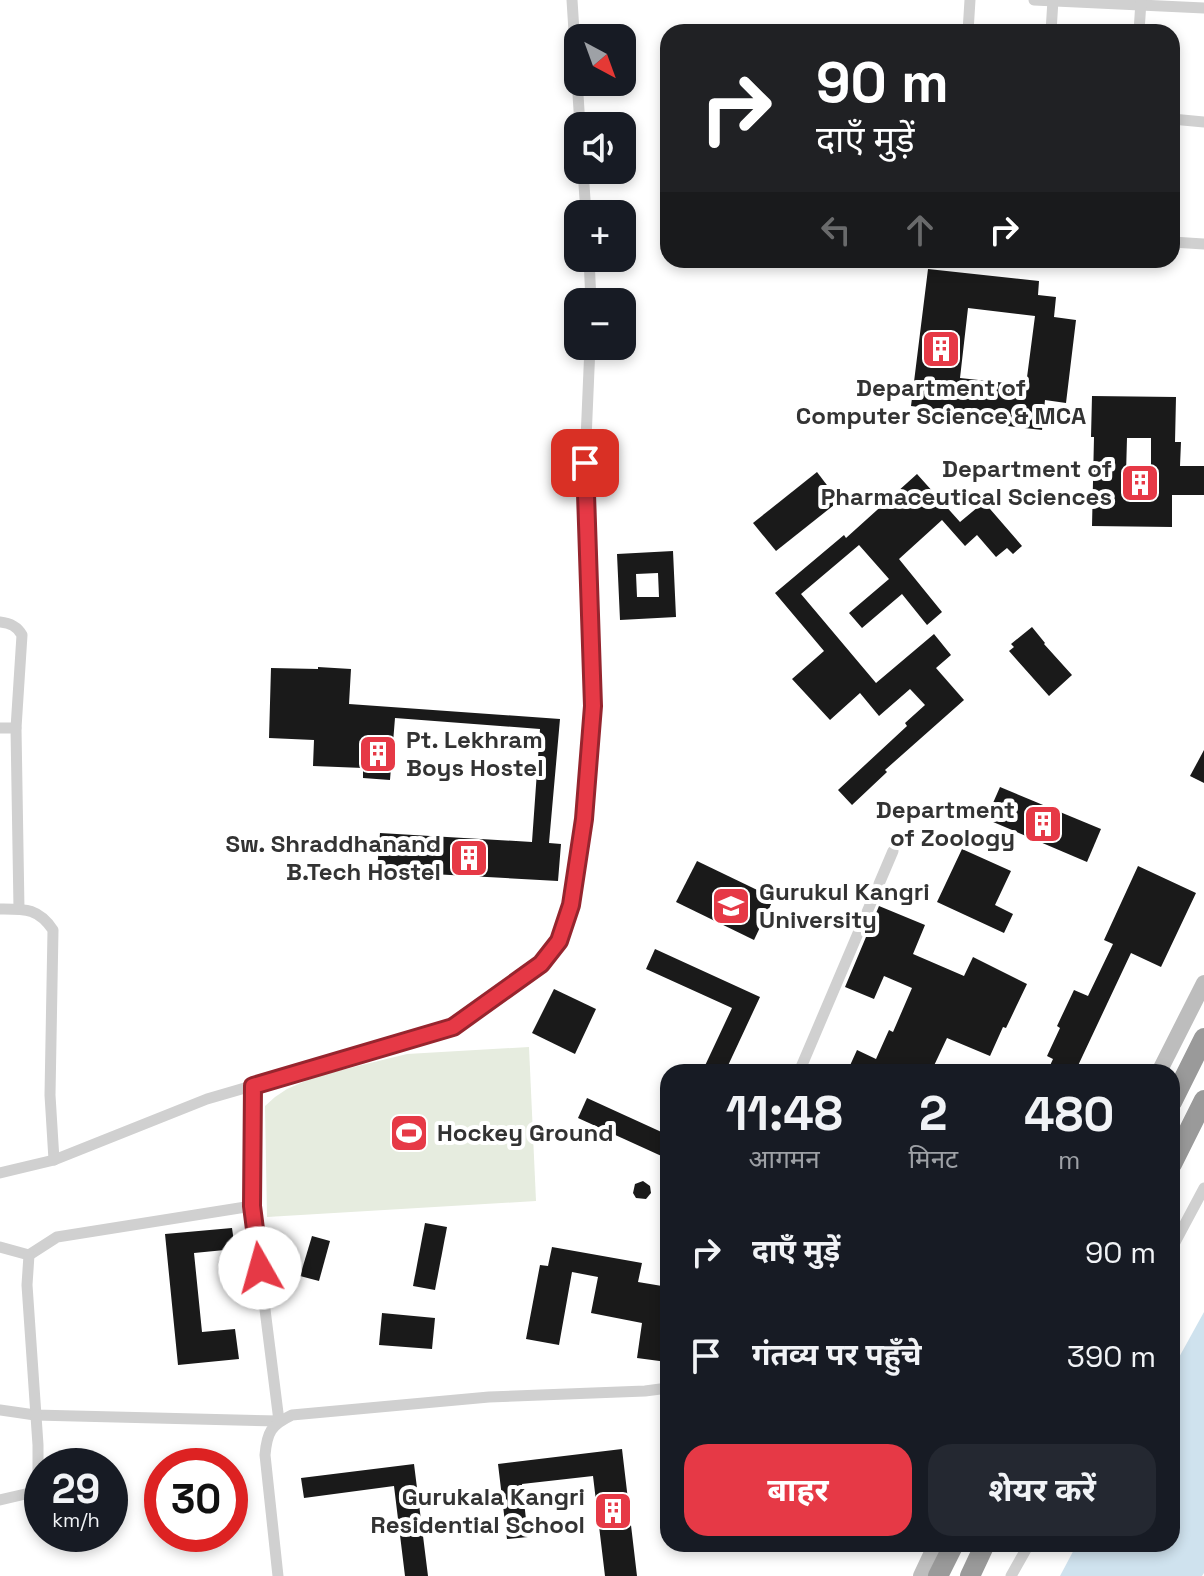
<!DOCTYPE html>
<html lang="hi">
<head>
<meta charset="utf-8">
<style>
	body { margin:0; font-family:"Space Grotesk","Noto Sans Devanagari",sans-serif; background:#242831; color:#f1f3f6; height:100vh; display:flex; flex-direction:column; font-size:30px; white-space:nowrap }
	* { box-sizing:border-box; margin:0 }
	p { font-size:26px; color:#9ea1a6 }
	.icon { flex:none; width:44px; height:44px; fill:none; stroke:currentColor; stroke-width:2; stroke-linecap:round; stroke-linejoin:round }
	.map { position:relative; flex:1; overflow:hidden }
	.drawer { position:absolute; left:660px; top:1064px; width:520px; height:488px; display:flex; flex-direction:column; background:#171b24; border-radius:24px; box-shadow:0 4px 12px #0003 }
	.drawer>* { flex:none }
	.top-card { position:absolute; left:660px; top:24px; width:520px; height:244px; border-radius:24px; box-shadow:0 4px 12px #0003; background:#202124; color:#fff; overflow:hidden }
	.needle { width:52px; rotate:139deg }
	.buttons { position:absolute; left:564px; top:24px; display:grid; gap:16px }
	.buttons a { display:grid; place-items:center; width:72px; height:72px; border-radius:16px; background:#171b24; box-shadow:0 4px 12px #0003; font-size:40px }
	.speed { position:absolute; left:24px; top:1448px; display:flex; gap:16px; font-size:40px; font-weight:700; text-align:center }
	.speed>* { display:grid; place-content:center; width:104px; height:104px; border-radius:50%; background:#171b24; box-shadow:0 4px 12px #0003; line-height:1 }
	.speed small { font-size:20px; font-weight:400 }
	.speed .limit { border:12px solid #d22; background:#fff; color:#111 }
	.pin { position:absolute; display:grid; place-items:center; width:68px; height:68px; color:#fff; margin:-34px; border-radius:16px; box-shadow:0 4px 12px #0006 }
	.me { position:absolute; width:88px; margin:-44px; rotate:353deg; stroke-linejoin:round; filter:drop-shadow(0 0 6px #0008) }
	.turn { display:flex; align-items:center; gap:28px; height:168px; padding:0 24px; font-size:36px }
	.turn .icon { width:104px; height:104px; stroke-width:2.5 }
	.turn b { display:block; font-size:56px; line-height:68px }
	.lanes { display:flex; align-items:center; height:76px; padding:0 24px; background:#0003; justify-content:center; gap:40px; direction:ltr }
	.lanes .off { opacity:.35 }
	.eta { display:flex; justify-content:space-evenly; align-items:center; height:136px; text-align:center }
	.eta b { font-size:48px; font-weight:700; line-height:56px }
	.action { display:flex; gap:16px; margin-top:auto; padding:16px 24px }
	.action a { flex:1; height:92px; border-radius:24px; background:#e63946; color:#fff; font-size:32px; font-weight:700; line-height:92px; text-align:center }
	.action a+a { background:#242831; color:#f1f3f6 }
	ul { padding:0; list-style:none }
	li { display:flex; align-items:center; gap:24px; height:104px; padding:0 24px }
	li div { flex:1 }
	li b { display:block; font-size:30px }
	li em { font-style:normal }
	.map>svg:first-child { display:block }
	.green { fill:#e6ecdf }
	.water { fill:#cfe2ee }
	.building { fill:#1a1a1a; fill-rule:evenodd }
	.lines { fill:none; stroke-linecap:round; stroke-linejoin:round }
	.street { stroke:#d0d0d0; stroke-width:11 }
	.secondary { stroke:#bdbdbd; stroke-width:16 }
	.highway { stroke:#9a9a9a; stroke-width:20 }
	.route-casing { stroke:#96252e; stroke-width:20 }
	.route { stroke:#e63946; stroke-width:14 }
	.labels { text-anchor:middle; stroke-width:8; stroke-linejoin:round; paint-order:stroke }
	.poi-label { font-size:24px; font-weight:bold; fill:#333; stroke:#fff; text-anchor:end }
</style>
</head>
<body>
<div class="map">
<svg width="1204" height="1576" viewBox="0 0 1204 1576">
	<rect width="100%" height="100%" fill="#fff"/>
	<polygon class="green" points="529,1047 536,1201 267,1217 265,1106 275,1097 287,1089 317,1076 407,1054"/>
	<polygon class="water" points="1204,1312 1204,1573 1202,1576 1060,1576 1077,1544 1172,1544 1172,1370"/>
	<g class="building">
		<path d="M928,269L1039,281L1038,295L1056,297L1054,317L1076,320L1066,403L1045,400L1042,430L964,421L965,413L911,406ZM968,308L1035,316L1026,385L960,378Z"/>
		<path d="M1092,396L1176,397L1175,442H1181L1180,466H1204V495H1172V527L1092,526L1094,437H1091ZM1127,438H1151V475L1126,474Z"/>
		<polygon points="817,472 839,501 776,551 753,523"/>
		<polygon points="917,474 960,522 984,502 1022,546 1013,554 1007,548 996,557 977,535 965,546 942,520 899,559 942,612 927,625 902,594 862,628 849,613 889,579 859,545 801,594 876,683 934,634 951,655 936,668 964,700 885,770 887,772 852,805 838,790 907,726 905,723 925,705 910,689 879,716 860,693 830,720 792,679 824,651 775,593 844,535 846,538"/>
		<path d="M673,551L676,617L620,620L617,554ZM658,573L659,597H637L636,574Z"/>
		<polygon points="1032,627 1045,643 1044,644 1072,675 1049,696 1009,651 1014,647 1011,644"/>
		<polygon points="318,667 351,669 349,704 560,719 549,843 561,844 558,881 377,871 380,833 532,842 540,729 395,718 390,780 363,778 363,768 313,766 314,740 269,738 271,668 318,669"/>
		<polygon points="1204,750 1204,783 1190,776"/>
		<polygon points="1000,787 1101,829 1087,862 986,819"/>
		<polygon points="962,849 1011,871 995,905 1013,914 1004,933 937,902"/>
		<polygon points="697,861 774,898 754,940 676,902"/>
		<polygon points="1138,866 1196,893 1161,967 1131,953 1075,1072 1047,1072 1053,1059 1047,1056 1060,1028 1057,1026 1074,990 1088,996 1113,944 1104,940"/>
		<polygon points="879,906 925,925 913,954 964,976 973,957 1027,984 1006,1028 1003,1027 990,1056 947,1038 931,1072 847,1072 857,1050 876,1059 889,1030 893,1032 912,988 884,976 874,999 845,987"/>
		<polygon points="655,949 760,997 725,1072 702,1072 732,1008 646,969"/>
		<polygon points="554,989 596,1009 575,1054 532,1033"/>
		<polygon points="587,1098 668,1135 668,1159 578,1118"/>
		<polygon points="643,1181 650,1186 651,1193 646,1199 636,1198 633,1193 635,1184"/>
		<polygon points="425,1223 447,1227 435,1290 413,1286"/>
		<polygon points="232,1228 235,1249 194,1253 202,1332 235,1329 239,1359 178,1365 165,1234"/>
		<polygon points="312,1236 330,1241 319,1281 300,1276"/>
		<polygon points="552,1247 642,1263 638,1282 668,1287 667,1362 637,1358 642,1323 591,1313 598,1277 572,1272 559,1345 526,1339 540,1265 548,1266"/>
		<polygon points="382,1313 435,1318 432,1349 379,1345"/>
		<polygon points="622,1449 637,1576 605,1576 593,1476 522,1484 528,1537 507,1539 498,1464"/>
		<polygon points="414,1464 428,1576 405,1576 394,1486 304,1498 301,1478"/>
	</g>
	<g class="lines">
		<g class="street">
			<polyline points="572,0 580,126"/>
			<polyline points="1034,0 1204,8"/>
			<polyline points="968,32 970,0"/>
			<polyline points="1051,32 1053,0"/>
			<polyline points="1139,32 1141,1"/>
			<polyline points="1172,119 1204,122"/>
			<polyline points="583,170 586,214"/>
			<polyline points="1172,242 1204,244"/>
			<polyline points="589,258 591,302"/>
			<path d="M0,622C10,623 17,626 22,635L16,728"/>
			<polyline points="0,728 16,728 19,909"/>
			<path d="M0,909C25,909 38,908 53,930L50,1095L54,1160"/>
			<polyline points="799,1072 893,851"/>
			<polyline points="0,1173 54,1160 207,1099 453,1027 541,964 559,941 571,905 584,819 593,706 585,463 590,346"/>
			<polyline points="0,1247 29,1255 57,1237 252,1206"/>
			<polyline points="1172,1248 1204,1188"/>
			<polyline points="0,1410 35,1415 279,1421 252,1206 253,1086"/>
			<polyline points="0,1500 34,1492 38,1487 38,1445 27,1285 29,1255"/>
			<path d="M278,1576L265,1455C267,1432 271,1425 292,1415L489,1397L645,1391L668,1388"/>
			<polyline points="1011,1576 1029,1544"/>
		</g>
		<g class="secondary">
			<polyline points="1159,1072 1204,983"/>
			<polyline points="921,1576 936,1544"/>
		</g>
		<g class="highway">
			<polyline points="1172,1102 1204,1038"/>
			<polyline points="1172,1164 1204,1100"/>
			<polyline points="938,1576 954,1544"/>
			<polyline points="970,1576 985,1544"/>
		</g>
	</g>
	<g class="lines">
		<defs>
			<polyline id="route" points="260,1268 252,1206 253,1086 453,1027 541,964 559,941 571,905 584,819 593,706 585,463"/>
		</defs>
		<use href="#route" class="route-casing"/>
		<use href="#route" class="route"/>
	</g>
	<defs>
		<symbol id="building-square" viewBox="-11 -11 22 22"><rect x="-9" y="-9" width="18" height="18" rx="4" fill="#e63946" stroke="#fff"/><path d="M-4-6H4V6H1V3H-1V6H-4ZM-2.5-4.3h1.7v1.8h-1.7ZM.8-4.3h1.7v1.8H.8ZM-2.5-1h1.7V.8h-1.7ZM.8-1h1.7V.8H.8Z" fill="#fff"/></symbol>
		<symbol id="university-square" viewBox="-11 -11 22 22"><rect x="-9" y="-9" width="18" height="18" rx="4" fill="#e63946" stroke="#fff"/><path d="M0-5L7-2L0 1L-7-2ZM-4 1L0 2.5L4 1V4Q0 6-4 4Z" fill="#fff"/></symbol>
		<symbol id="stadium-square" viewBox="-11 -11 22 22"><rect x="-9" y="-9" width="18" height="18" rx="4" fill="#e63946" stroke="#fff"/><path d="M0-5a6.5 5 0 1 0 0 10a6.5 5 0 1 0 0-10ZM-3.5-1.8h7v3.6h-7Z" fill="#fff"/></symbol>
	</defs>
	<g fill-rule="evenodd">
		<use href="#building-square" x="919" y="327" width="44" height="44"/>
		<use href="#building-square" x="1118" y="461" width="44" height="44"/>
		<use href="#building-square" x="356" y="732" width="44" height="44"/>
		<use href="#building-square" x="1021" y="802" width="44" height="44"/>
		<use href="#building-square" x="447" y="836" width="44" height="44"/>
		<use href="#university-square" x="709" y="884" width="44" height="44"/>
		<use href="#stadium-square" x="387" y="1111" width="44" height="44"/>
		<use href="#building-square" x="591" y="1489" width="44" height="44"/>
	</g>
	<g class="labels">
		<g class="poi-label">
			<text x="941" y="396" text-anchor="middle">Department of<tspan x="941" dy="28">Computer Science &amp; MCA</tspan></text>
			<text x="1112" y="477">Department of<tspan x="1112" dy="28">Pharmaceutical Sciences</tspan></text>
			<text x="406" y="748" text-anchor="start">Pt. Lekhram<tspan x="406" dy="28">Boys Hostel</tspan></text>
			<text x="1015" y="818">Department<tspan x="1015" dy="28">of Zoology</tspan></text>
			<text x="441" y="852">Sw. Shraddhanand<tspan x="441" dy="28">B.Tech Hostel</tspan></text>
			<text x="759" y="900" text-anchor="start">Gurukul Kangri<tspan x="759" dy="28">University</tspan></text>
			<text x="437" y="1141" text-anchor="start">Hockey Ground</text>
			<text x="585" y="1505">Gurukala Kangri<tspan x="585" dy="28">Residential School</tspan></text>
		</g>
	</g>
</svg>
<div class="buttons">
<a><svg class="needle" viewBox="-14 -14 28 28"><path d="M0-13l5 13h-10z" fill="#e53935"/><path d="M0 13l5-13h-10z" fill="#9ea1a6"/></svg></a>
<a><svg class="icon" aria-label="sound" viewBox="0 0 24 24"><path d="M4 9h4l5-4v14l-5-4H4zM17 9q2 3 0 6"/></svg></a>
<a>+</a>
<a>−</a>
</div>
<div class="speed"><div>29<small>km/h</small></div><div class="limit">30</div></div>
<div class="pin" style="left:585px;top:463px;background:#d93025"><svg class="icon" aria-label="arrive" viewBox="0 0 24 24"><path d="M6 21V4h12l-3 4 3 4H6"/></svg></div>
<svg class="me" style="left:260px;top:1268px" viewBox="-20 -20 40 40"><circle r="19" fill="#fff"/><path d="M0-13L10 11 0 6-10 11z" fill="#e63946"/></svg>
<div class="top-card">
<div class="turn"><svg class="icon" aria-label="right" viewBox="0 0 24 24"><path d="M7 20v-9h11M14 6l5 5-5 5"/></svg><div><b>90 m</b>दाएँ मुड़ें</div></div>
<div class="lanes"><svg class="icon off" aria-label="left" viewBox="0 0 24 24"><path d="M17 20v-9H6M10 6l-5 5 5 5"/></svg><svg class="icon off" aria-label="ahead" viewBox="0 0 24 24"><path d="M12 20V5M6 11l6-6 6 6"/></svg><svg class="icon" aria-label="right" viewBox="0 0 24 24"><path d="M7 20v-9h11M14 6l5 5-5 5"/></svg></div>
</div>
<section class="drawer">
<div class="eta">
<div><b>11:48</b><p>आगमन</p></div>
<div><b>2</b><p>मिनट</p></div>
<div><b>480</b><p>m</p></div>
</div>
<ul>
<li><svg class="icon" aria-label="right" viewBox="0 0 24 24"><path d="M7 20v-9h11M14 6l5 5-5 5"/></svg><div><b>दाएँ मुड़ें</b></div><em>90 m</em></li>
<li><svg class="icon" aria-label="arrive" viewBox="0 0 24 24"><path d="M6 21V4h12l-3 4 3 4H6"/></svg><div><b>गंतव्य पर पहुँचे</b></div><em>390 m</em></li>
</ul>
<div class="action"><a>बाहर</a><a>शेयर करें</a></div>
</section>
</div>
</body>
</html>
